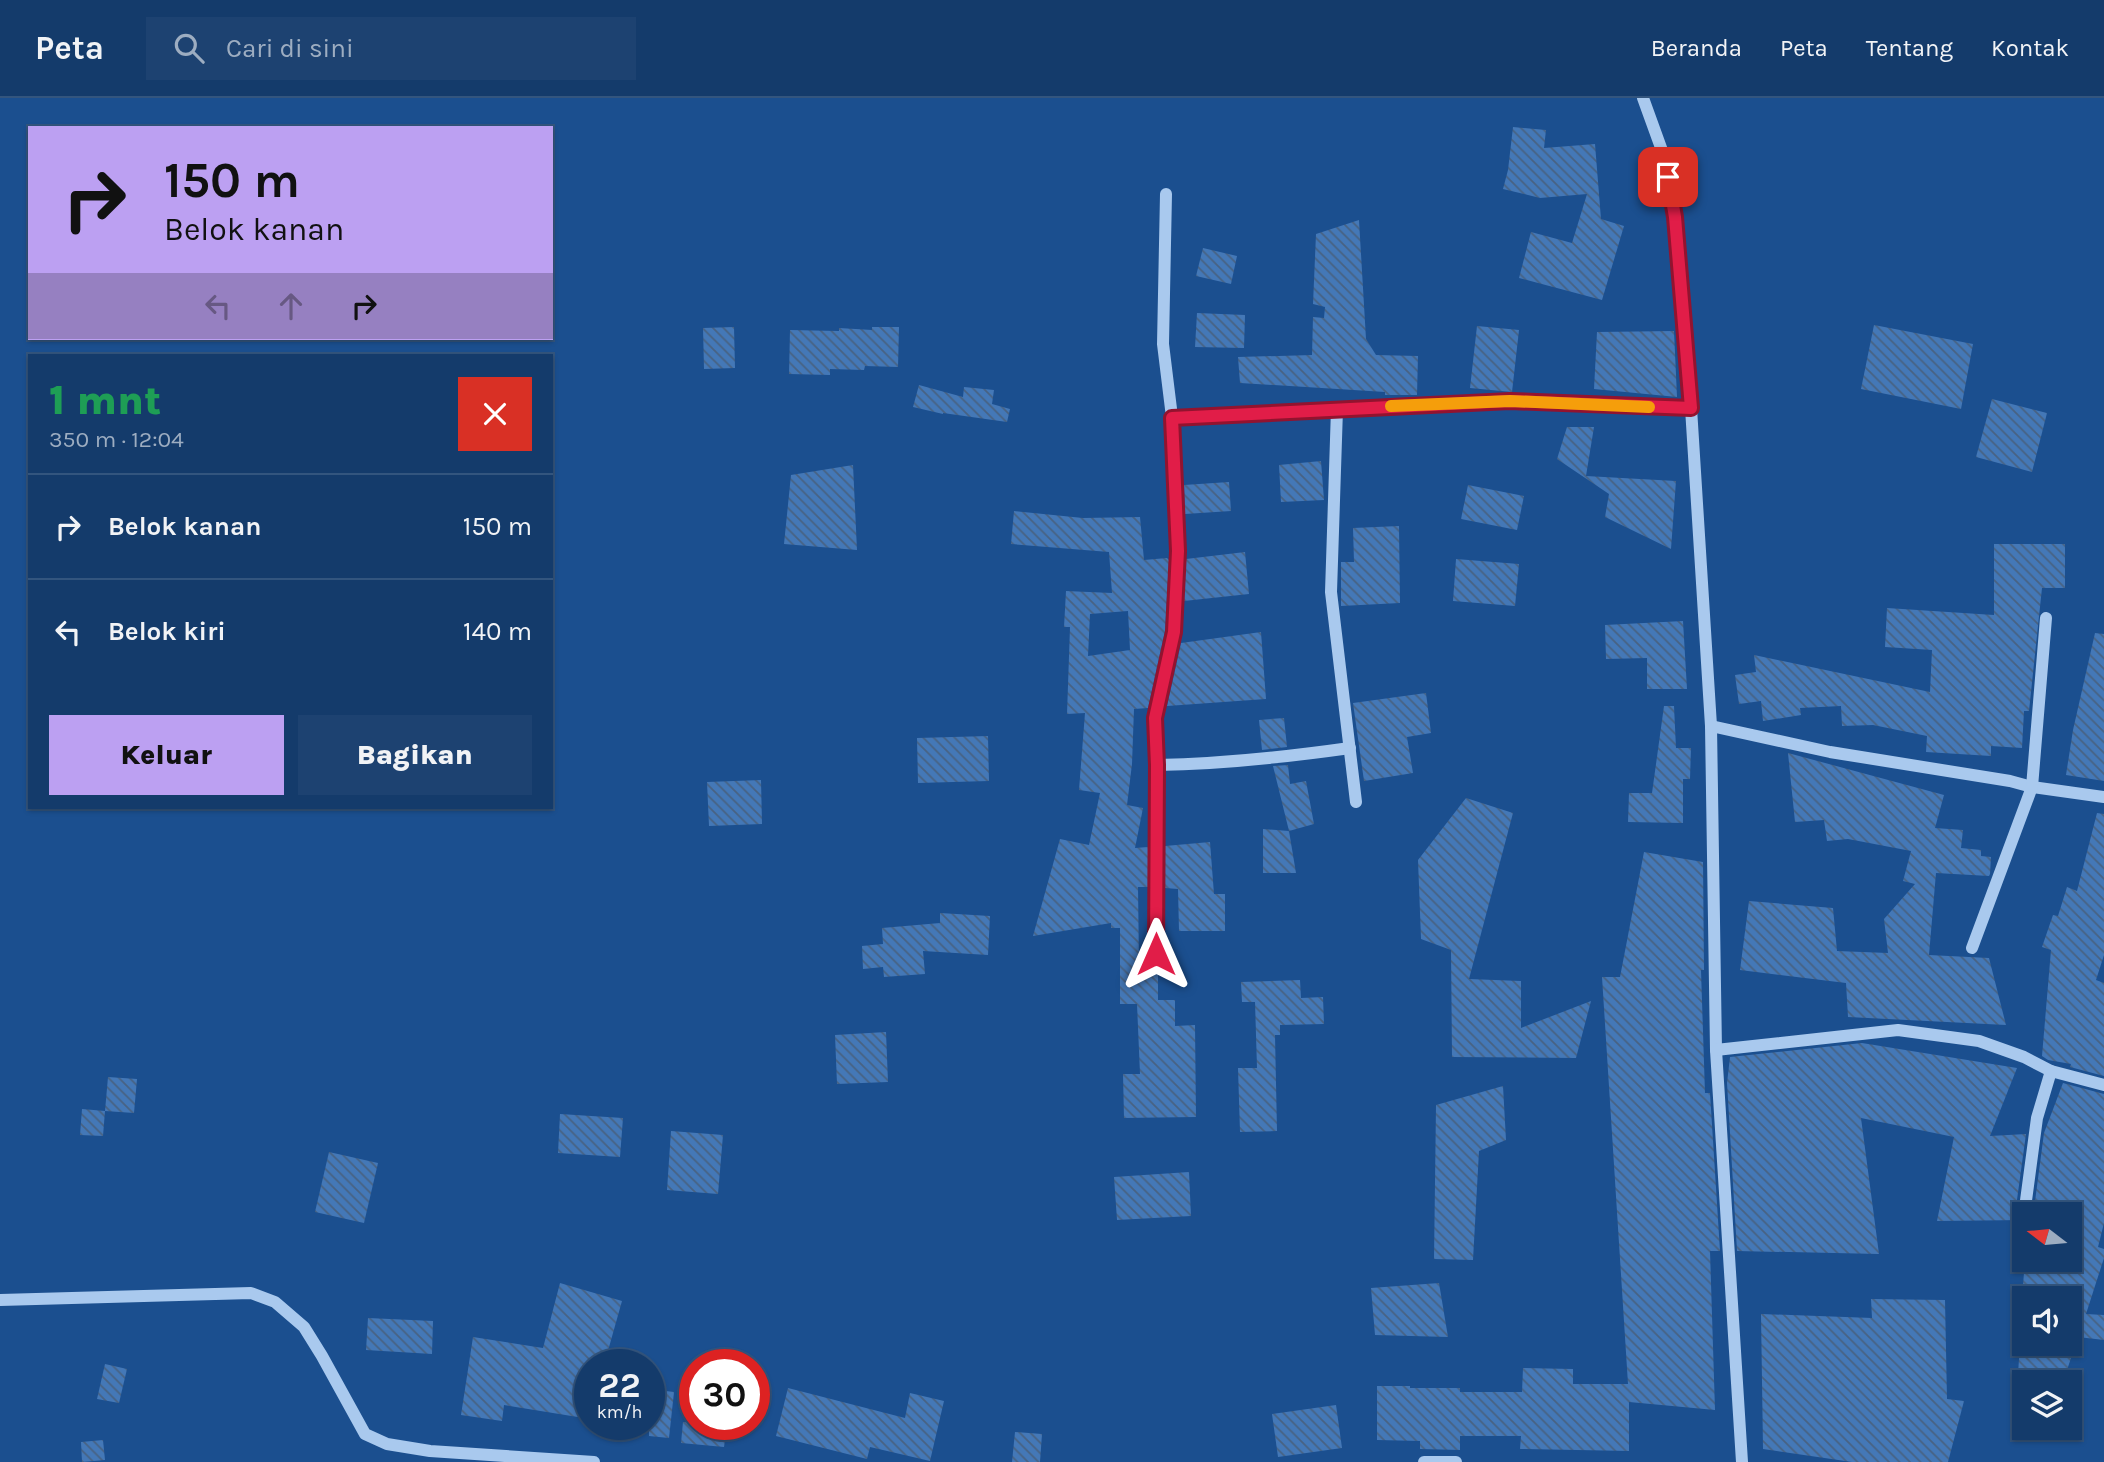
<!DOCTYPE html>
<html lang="id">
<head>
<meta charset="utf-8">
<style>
	body { margin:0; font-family:Karla,sans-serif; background:#1d4271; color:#f1f3f6; height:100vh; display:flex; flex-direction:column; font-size:26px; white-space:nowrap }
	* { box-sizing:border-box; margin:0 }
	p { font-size:23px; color:#9dadc1 }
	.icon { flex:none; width:38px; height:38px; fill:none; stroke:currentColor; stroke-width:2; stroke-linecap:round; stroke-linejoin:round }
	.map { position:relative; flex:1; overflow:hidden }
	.sheet { position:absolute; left:28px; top:256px; width:525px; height:455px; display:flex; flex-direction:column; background:#143b6b; border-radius:0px; box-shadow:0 2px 5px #0004,0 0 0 2px #33557e }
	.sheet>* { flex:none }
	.hud { position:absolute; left:28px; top:28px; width:525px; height:214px; border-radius:0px; box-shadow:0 2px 5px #0004,0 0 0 2px #33557e; background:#bca0f2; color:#111; overflow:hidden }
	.needle { width:46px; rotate:286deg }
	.fabs { position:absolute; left:2012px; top:1104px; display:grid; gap:14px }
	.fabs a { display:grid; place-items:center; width:70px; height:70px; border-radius:0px; background:#143b6b; box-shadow:0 2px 5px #0004,0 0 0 2px #33557e; font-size:35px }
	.speed { position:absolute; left:574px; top:1251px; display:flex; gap:14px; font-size:35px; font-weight:700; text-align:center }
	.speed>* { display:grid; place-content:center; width:91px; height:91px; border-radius:50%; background:#143b6b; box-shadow:0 2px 5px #0004,0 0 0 2px #33557e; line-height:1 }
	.speed small { font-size:18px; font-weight:400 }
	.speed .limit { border:10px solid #d22; background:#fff; color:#111 }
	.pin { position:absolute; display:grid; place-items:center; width:60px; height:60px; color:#fff; margin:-30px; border-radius:14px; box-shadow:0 4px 10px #0006 }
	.me { position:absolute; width:77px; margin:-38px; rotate:0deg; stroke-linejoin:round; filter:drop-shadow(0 0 5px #0008) }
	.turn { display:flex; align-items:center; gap:24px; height:147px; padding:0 21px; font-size:32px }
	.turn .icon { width:91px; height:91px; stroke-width:2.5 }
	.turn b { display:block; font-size:49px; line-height:60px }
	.lanes { display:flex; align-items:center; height:66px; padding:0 21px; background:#0003; justify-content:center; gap:35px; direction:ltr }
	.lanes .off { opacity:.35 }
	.round { display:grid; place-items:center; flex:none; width:74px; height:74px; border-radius:0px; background:#1d4271 }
	.headline { display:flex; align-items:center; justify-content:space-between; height:119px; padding:0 21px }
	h1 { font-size:42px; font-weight:800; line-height:52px; color:#1e9e55 }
	.primary-button { display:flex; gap:14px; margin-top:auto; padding:14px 21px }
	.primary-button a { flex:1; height:80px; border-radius:0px; background:#bca0f2; color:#111; font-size:28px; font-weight:800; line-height:80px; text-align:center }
	.primary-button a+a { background:#1d4271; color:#f1f3f6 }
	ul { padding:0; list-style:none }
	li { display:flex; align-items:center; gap:21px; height:105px; padding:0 21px; border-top:2px solid #33557e }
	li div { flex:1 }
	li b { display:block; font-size:26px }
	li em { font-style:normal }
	header { display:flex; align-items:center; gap:42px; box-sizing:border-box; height:98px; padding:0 35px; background:#143b6b; border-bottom:2px solid #33557e }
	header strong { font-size:33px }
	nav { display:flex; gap:38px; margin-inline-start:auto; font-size:24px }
	.search { width:490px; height:63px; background:#1d4271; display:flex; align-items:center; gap:18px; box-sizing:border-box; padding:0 24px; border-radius:0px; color:#9dadc1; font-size:26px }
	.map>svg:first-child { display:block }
	.building { fill:url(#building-back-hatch); fill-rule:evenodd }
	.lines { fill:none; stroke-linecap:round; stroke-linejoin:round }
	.minor { stroke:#a9c9ee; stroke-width:12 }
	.route-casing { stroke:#92132f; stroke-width:18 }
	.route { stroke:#e11d48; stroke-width:12 }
	.slow { stroke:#f59e0b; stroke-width:12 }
</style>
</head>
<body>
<header>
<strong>Peta</strong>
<div class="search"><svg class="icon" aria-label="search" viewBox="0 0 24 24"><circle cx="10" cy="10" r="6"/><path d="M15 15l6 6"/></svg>Cari di sini</div>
<nav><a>Beranda</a><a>Peta</a><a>Tentang</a><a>Kontak</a></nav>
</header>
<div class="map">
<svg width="2104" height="1364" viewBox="0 0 2104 1364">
	<defs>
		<pattern id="building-back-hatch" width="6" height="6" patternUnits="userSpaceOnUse" patternTransform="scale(1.75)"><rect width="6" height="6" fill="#4478b7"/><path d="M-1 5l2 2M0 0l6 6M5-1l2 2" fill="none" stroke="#486282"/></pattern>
	</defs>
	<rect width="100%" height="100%" fill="#1b4f8f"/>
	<g class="building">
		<polygon points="1513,29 1546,32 1544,50 1595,46 1601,121 1624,128 1602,202 1519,180 1531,134 1572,145 1587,96 1540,100 1503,91 1508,72"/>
		<polygon points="1359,122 1366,241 1376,257 1418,258 1417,297 1385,297 1385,294 1240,285 1238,259 1312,257 1313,219 1324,220 1325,209 1313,206 1316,136"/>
		<polygon points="1203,150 1237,158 1231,186 1196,178"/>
		<polygon points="1197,215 1245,217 1244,250 1195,249"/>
		<polygon points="1874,227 1973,246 1961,311 1861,291"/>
		<polygon points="1477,228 1519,232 1512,294 1470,290"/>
		<polygon points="734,229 735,270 704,271 703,230"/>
		<polygon points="872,229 899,229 898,269 865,268 864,272 830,271 830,277 789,276 790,232 839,233 839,230 872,232"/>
		<polygon points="1674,233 1677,299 1594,291 1597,234"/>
		<polygon points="919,287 963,299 964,289 994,292 992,306 1010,311 1007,324 943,315 943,316 913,309"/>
		<polygon points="1992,301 2047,315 2032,374 1976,359"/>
		<polygon points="1567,329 1594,329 1586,378 1676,383 1671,451 1605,419 1609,396 1557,361"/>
		<polygon points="1321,363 1324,402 1281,404 1279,367"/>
		<polygon points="853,367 857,452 784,446 791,377"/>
		<polygon points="1229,384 1231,413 1185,416 1184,387"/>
		<polygon points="1468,387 1524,398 1517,432 1461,421"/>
		<path d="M1014,413L1083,420L1140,419L1144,462L1167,460L1169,462L1165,533L1148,610L1134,611L1132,666L1127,707L1143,710L1135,750L1148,749V789H1138L1139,866H1158V902H1175V928L1195,927L1196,1019L1124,1020L1123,976H1140L1137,906H1120V830H1111V825L1033,838L1060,741L1089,747L1100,695L1079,692L1085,615L1067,616L1070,529H1064L1066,493L1112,495L1109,454L1011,446ZM1128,513L1130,552L1088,558L1090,516Z"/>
		<polygon points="1399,428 1400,505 1341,508 1341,464 1354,464 1353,430"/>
		<polygon points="1994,446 2065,446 2065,490 2042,490 2029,613 2024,613 2022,650 1991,648 1991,658 1926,654 1927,638 1873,627 1842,628 1841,608 1800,610 1801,617 1763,623 1761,603 1739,606 1735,577 1756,574 1754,557 1930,594 1932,552 1885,549 1887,510 1994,517"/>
		<polygon points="1245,454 1249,496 1184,503 1186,461"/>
		<polygon points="1456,461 1519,466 1515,508 1453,503"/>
		<polygon points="1683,523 1687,591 1647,591 1647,560 1606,561 1605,527"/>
		<polygon points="1261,534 1266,601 1167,608 1181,545"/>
		<polygon points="2095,535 2104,536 2104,683 2066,677 2073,632"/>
		<polygon points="1426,595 1431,635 1407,639 1413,675 1364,683 1353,605"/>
		<polygon points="1664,608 1674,608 1676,650 1691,650 1690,681 1683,681 1683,725 1628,724 1629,695 1652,695"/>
		<polygon points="1284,620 1287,649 1262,652 1259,622"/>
		<polygon points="988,638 989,683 918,685 917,640"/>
		<polygon points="1788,655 1944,697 1935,730 1963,732 1961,750 1981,752 1981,758 1991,759 1990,776 1989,778 1936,775 1929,857 1989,860 2006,927 1848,919 1846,885 1740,872 1749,803 1833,810 1837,853 1888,855 1884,821 1915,786 1903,783 1911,753 1848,741 1827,743 1824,722 1795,724"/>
		<polygon points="1288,667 1290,686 1306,683 1314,726 1289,733 1273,668"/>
		<polygon points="761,682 762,726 709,728 707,684"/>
		<polygon points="1466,700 1513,715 1469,881 1521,883 1521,930 1591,903 1576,960 1452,959 1451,852 1421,841 1418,762"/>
		<polygon points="2097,715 2104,716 2104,857 2096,882 2104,885 2104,978 2070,969 2071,966 2048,962 2042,958 2051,852 2042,849 2053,817 2058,818 2067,789 2077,793"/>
		<polygon points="1263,731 1289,733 1296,775 1263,775"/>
		<polygon points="1210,744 1214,796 1225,796 1225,833 1179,833 1178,791 1165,790 1165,748"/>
		<polygon points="1644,754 1703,764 1704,872 1701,872 1705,995 1710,995 1720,1153 1710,1153 1715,1312 1629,1304 1629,1353 1520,1351 1521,1338 1460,1338 1460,1352 1420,1351 1420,1343 1377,1342 1377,1288 1410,1288 1410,1290 1460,1290 1460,1294 1522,1294 1523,1270 1573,1271 1573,1286 1628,1286 1602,879 1620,879"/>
		<polygon points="940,815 990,818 988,857 923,853 925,876 884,879 883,869 863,871 862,848 883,846 882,830 940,825"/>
		<polygon points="1300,882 1301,900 1323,899 1324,926 1280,927 1280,937 1275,937 1277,1033 1240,1034 1238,970 1257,970 1255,904 1242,904 1241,884"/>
		<polygon points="886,934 888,984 837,986 835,937"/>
		<polygon points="1862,945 2017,970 1990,1038 2026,1036 2016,1109 2017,1114 2025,1119 2025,1122 1937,1123 1954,1039 1861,1020 1879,1156 1737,1153 1727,985 1730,959"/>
		<polygon points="108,979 137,981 134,1015 105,1013"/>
		<polygon points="2063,985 2104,996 2104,1125 2098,1149 2104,1151 2104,1160 2086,1216 2104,1217 2104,1242 2078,1239 2063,1284 2062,1284 2018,1276 2020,1246 2070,1246 2070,1200 2022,1200 2025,1162 2070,1162 2070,1116 2031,1116 2034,1111 2044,1035"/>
		<polygon points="1503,988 1506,1042 1479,1053 1473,1162 1434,1161 1436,1007"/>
		<polygon points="82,1011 105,1013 103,1038 80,1037"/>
		<polygon points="560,1016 623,1020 620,1059 558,1055"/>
		<polygon points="671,1033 723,1037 718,1096 667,1092"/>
		<polygon points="329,1054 378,1065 364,1125 315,1114"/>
		<polygon points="1189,1074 1191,1118 1117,1122 1114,1079"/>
		<polygon points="560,1185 622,1203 604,1267 590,1267 590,1321 504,1307 502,1323 461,1317 473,1239 543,1250"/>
		<polygon points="1439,1185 1448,1239 1375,1237 1371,1190"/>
		<polygon points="1871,1201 1945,1202 1947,1301 1964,1303 1948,1364 1852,1364 1763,1351 1761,1216 1872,1220"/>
		<polygon points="368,1220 433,1223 432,1256 366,1252"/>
		<polygon points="105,1266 127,1271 119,1305 97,1301"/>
		<polygon points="788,1290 905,1320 910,1295 944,1303 930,1363 870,1349 867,1361 776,1338"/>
		<polygon points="649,1291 674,1294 669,1340 649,1338"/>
		<polygon points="1336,1307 1342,1350 1278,1359 1272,1316"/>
		<polygon points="683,1324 695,1325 695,1326 727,1328 724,1349 681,1345"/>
		<polygon points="1015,1334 1042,1336 1040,1364 1012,1364"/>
		<polygon points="103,1342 105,1362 82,1364 81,1344"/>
	</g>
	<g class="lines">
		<g class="minor">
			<polyline points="1643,0 1664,58 1675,119 1691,310 1711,628 1716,952 1742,1364"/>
			<polyline points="1337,311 1331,494 1356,704"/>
			<polyline points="1172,319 1510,303 1691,310"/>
			<polyline points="1711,628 1830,654 2010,683 2032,689 2104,699"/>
			<path d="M1157,667C1222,666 1286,659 1350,650"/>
			<polyline points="1972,850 2032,689 2046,520"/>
			<polyline points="1156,856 1157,667 1155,620 1174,534 1178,453 1172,319 1163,246 1166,96"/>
			<polyline points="1716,952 1898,932 1979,943 2024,959 2051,973 2104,987"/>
			<polyline points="2025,1110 2037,1020 2051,973"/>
			<polyline points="0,1202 251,1195 275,1204 304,1229 322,1258 365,1336 387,1346 430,1353 594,1364"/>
			<polyline points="1424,1364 1456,1364"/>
		</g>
	</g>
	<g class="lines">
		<defs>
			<polyline id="route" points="1156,856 1157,667 1155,620 1174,534 1178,453 1172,320 1510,303 1691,310 1675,119 1668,79"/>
		</defs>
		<use href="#route" class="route-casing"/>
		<use href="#route" class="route"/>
		<polyline class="slow" points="1391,308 1510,303 1649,309"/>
	</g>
</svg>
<div class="fabs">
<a><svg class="needle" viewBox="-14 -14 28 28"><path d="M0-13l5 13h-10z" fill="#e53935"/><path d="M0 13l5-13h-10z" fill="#9dadc1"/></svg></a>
<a><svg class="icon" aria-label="sound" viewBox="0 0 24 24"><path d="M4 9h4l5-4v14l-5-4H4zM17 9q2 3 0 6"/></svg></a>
<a><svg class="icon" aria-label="layers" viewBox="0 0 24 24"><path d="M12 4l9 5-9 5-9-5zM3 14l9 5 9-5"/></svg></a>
</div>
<div class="speed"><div>22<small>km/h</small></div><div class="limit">30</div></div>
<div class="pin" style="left:1668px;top:79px;background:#d93025"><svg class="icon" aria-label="arrive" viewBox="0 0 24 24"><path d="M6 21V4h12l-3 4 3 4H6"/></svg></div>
<svg class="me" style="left:1156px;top:856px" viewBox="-20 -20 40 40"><path d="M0-17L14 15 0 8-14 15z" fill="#e11d48" stroke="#fff" stroke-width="4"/></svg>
<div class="hud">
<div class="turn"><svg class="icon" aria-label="right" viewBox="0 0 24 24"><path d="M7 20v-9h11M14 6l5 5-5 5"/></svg><div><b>150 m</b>Belok kanan</div></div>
<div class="lanes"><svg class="icon off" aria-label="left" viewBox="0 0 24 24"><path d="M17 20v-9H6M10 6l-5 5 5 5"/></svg><svg class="icon off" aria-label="ahead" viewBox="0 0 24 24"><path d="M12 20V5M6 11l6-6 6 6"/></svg><svg class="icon" aria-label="right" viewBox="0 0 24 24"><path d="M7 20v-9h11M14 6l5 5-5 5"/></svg></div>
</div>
<section class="sheet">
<div class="headline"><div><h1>1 mnt</h1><p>350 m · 12:04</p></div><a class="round" style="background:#d93025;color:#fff"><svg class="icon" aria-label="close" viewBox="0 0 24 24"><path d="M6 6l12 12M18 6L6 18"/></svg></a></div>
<ul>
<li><svg class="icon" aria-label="right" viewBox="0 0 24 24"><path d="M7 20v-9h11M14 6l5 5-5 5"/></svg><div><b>Belok kanan</b></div><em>150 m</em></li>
<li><svg class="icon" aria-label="left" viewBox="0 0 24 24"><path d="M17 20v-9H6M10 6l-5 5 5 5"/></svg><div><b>Belok kiri</b></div><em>140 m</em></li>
</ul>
<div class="primary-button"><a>Keluar</a><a>Bagikan</a></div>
</section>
</div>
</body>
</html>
